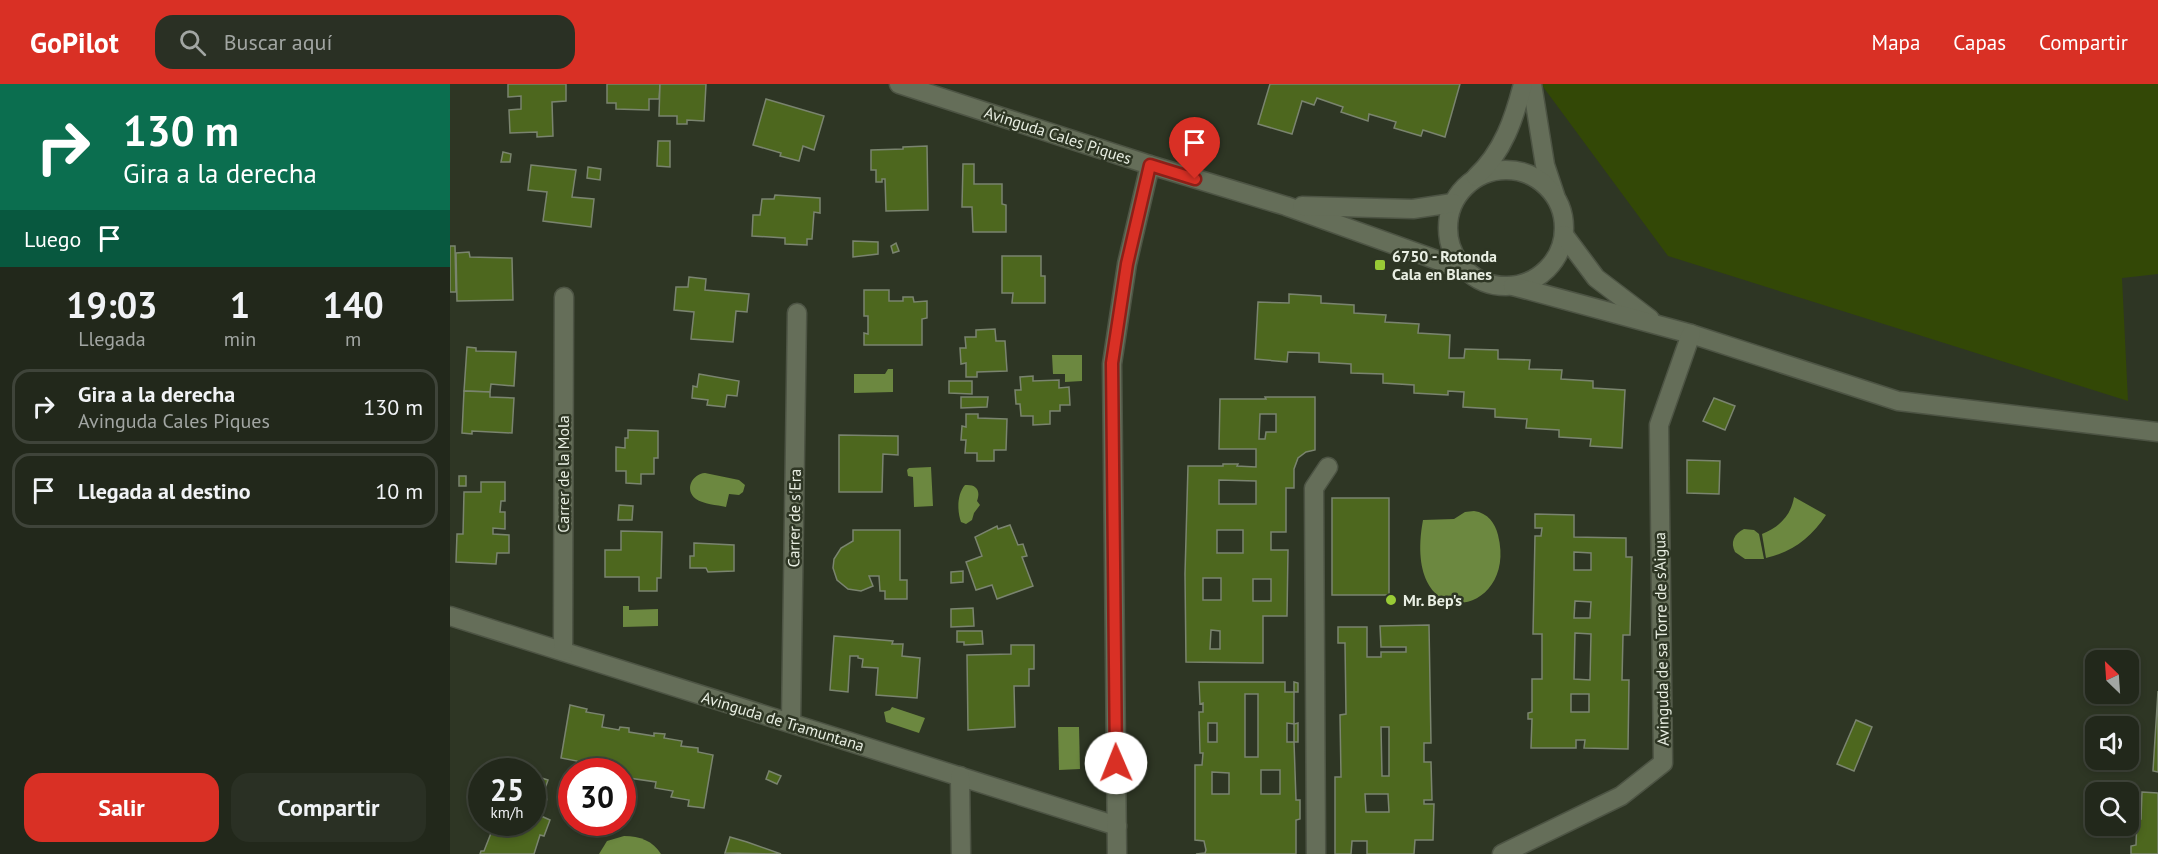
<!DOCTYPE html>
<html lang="es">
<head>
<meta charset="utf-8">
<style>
	body { margin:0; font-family:"PT Sans",sans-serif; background:#2a3024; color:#f1f3f6; height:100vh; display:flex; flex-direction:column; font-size:22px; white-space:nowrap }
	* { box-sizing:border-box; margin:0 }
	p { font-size:20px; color:#a2a6a3 }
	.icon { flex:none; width:33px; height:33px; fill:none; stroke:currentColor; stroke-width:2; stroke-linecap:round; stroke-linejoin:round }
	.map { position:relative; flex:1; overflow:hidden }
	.drawer { display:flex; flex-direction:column; background:#22281b; width:450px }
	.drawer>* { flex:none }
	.banner { background:#0b6e4f; color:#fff; overflow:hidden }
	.needle { width:39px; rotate:335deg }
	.controls { position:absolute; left:1635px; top:566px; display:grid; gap:12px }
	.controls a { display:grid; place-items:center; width:54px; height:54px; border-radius:12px; background:#22281b; box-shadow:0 3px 9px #0003,0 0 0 2px #3f443a; font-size:30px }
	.speed { position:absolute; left:18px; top:674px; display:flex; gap:12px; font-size:30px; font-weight:700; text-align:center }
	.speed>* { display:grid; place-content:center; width:78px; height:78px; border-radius:50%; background:#22281b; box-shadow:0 3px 9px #0003,0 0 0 2px #3f443a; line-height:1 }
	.speed small { font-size:15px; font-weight:400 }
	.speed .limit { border:9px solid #d22; background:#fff; color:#111 }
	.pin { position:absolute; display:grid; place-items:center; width:51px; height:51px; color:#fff; margin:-62px -26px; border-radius:50% 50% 50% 0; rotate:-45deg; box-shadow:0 0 6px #0007 }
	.pin .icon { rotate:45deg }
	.me { position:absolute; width:66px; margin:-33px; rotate:359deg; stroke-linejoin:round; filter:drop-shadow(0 0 4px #0008) }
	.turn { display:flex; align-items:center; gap:21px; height:126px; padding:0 24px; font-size:27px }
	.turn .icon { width:78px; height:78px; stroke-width:2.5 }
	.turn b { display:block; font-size:42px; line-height:51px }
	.then { display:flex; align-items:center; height:57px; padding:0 24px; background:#0003; gap:12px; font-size:22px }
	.eta { display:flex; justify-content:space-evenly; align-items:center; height:102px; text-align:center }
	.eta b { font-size:36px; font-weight:600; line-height:42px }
	.primary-button { display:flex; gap:12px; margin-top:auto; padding:12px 24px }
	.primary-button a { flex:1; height:69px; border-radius:18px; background:#d93025; color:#fff; font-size:24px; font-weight:600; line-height:69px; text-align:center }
	.primary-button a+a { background:#2a3024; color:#f1f3f6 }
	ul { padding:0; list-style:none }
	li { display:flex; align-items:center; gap:18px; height:75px; margin:0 12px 9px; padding:0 12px; border:3px solid #3f443a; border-radius:18px }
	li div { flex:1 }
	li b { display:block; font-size:22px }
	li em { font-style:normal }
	header { display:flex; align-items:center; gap:36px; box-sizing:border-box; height:84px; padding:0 30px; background:#d93025; color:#fff }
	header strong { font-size:28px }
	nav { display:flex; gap:33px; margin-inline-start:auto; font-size:21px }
	.search { width:420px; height:54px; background:#2a3024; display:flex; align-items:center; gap:15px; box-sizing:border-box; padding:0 21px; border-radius:18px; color:#a2a6a3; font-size:22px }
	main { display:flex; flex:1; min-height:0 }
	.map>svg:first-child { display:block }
	.green { fill:#334806 }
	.water { fill:#6c8840 }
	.building { fill:#4d671e; stroke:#7a846f; stroke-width:1.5; fill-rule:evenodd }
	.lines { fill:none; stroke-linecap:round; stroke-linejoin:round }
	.minor-casing { stroke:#4d5444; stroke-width:21 }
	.minor { stroke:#656e59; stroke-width:18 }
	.route-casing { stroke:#8d1f18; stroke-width:15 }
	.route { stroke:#d93025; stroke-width:10 }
	.poi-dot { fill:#99cb36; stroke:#2e3624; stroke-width:2 }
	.labels { text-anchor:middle; stroke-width:5; stroke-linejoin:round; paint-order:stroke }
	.street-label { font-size:16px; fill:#e9efe3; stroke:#2e3624 }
	.poi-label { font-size:16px; font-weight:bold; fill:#e9efe3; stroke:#2e3624; text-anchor:start }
</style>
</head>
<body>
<header>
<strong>GoPilot</strong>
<div class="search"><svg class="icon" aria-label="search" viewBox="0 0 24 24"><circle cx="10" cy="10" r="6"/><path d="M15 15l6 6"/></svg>Buscar aquí</div>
<nav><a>Mapa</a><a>Capas</a><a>Compartir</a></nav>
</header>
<main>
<section class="drawer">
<div class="banner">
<div class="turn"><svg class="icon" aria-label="right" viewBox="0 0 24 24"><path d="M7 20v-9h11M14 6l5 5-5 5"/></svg><div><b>130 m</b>Gira a la derecha</div></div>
<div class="then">Luego<svg class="icon" aria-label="arrive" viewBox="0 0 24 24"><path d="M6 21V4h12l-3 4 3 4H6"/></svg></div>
</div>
<div class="eta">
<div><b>19:03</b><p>Llegada</p></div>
<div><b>1</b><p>min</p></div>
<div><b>140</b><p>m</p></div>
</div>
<ul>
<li><svg class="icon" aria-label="right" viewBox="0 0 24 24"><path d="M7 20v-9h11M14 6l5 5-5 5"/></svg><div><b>Gira a la derecha</b><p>Avinguda Cales Piques</p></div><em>130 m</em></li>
<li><svg class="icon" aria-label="arrive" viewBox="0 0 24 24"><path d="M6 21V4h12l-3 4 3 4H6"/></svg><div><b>Llegada al destino</b></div><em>10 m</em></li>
</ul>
<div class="primary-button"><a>Salir</a><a>Compartir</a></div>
</section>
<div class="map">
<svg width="1708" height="770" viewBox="0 0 1708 770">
	<rect width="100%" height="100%" fill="#2e3624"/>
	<polygon class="green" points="1091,0 1708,0 1708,190 1672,194 1678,317 1218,172"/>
	<g class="water">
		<polygon points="602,271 632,271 632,297 615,298 615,290 603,290"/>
		<polygon points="438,285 443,285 443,308 404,309 404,290 435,290"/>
		<polygon points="481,383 483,422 464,423 463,393 458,392 457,386 459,384"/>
		<path d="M255,389L289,396L295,401L293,408L289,411L279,410L276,423C267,421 253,420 246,415C234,406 242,390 255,389Z"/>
		<path d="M515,401C526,400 531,406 527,417L530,421L524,429L522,436L516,440L511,438C507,427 507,410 515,401Z"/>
		<path d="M1344,413L1376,431C1361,454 1342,468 1316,474L1312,450C1329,443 1341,432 1344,413Z"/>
		<path d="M1024,427C1038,429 1045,439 1048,451C1069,533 951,555 973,436L1004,435L1015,428Z"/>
		<path d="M1294,445L1304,446L1309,450L1314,475H1295L1285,468C1280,458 1284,450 1294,445Z"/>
		<polygon points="173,522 179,522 179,526 208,525 208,542 173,543"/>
		<polygon points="442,623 475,634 469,649 436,638 434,628 440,626"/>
		<polygon points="608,643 629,643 630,685 609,686"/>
		<path d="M174,752C190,752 203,757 211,770H149L157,757Z"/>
	</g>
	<g class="building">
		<polygon points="58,0 116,0 116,17 102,18 103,52 87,53 87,48 60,49 59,26 71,25 71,12 58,13"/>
		<polygon points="157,0 210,0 209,15 199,15 199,26 166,25 166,19 157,19"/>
		<polygon points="210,0 256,0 254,37 237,36 237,40 227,40 227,32 209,32"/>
		<polygon points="820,0 1010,0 995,53 973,46 971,52 944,44 946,38 919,30 918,37 891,28 893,23 867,14 864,21 852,17 842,50 808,40"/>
		<polygon points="316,15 374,32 364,66 353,62 349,77 330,72 331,69 303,61"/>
		<polygon points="208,57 220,57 220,83 207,82"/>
		<polygon points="477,62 478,126 436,127 435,95 432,95 432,98 426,98 426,86 421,86 421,66 453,65 453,63"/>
		<polygon points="53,68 61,70 60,78 51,78"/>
		<polygon points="513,80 524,80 524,100 552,100 552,120 556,121 556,148 523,148 522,123 512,123"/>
		<polygon points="81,81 126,86 122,113 144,115 141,143 93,137 97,108 78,106"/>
		<polygon points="138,83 151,85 150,96 137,94"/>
		<polygon points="325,111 370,114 370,129 364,128 362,155 357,155 357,161 335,160 335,154 302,152 303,131 310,131 312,115 324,115"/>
		<polygon points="403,157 428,158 428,170 403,173"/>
		<polygon points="446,159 449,167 443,169 441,162"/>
		<polygon points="0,162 5,162 6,208 0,208"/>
		<polygon points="19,168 20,173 62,174 63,216 7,217 6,169"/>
		<polygon points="552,172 591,172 591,192 595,192 595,219 562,219 563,209 552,209"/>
		<polygon points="239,193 256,195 255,206 299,210 297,228 286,227 283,258 241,255 244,228 224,226 226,203 238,203"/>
		<polygon points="414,206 439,206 439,217 453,217 453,213 463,213 464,218 477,217 477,234 472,235 472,261 414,261 414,249 418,250 418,232 414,232"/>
		<polygon points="839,210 871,212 871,219 904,221 904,229 936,231 935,238 969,240 968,249 1000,251 999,274 1014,274 1015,265 1048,266 1048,275 1080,276 1079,285 1112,286 1111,295 1143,297 1143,304 1175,306 1172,364 1140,362 1141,355 1109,353 1109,346 1076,344 1077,335 1045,333 1045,325 1013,323 1014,308 998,307 998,311 964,309 964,301 933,299 933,290 901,289 901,280 869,278 869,269 838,268 837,278 805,275 808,218 839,219"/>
		<polygon points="545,245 546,257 555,257 557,287 527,288 527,293 516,293 516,279 511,280 510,264 516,264 515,253 526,253 526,246"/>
		<polygon points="17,263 26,264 26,267 66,268 64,302 41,300 40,308 14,307"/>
		<polygon points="249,290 289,297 287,312 277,311 275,323 257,321 258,316 242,314 243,302 247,303"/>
		<polygon points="583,292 583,297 609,296 609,304 619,303 620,321 610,321 610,327 600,327 600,340 583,341 583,332 571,332 570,320 566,320 565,306 571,306 570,293"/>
		<polygon points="499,297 522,297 522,310 499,309"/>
		<polygon points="14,307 40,308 40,313 64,314 62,349 22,347 22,350 12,349"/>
		<polygon points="511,313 538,313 537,323 511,324"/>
		<path d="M815,313H865V366L856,368L848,374L844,385V404H836V448H821V466H838L837,532H813V579L736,578L735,490L738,382H773V380H788L787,382L806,383V365H769L770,315H816ZM810,330H826V348H816L815,355H809ZM769,396L806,397V420H769ZM767,446H793V469H767ZM753,494H771V516H753ZM803,495H821V517H803ZM761,546L770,547V565H760Z"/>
		<polygon points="1264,314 1285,322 1275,346 1253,337"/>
		<polygon points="516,330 528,330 528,334 557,335 556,366 544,366 544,377 527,377 527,369 515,369 516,356 511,356 512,342 516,343"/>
		<polygon points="178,346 208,347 208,374 204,374 204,390 191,390 191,400 176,399 176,387 166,387 166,363 175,364 175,354 178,354"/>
		<polygon points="389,351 448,352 448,371 433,370 432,408 389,408"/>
		<polygon points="1237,376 1270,377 1269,410 1237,409"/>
		<rect x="9" y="392" width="7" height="10"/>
		<polygon points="31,398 55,398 55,417 51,417 50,428 55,428 55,445 43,444 43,450 59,451 59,469 47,469 46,480 6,478 7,450 13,450 14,408 31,408"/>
		<rect x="882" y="414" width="57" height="97"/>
		<polygon points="169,421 183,422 182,436 168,436"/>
		<path d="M1085,430L1124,431V453L1176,454V473H1182L1180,551H1173L1172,596H1179L1178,665L1134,664L1135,656H1126V664H1081L1082,635H1078V629L1082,628V595H1092V550H1083L1085,452H1091L1092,444H1085ZM1124,468L1141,469V486H1124ZM1125,517L1141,518L1140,534H1124ZM1125,549L1141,550L1140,596L1124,595ZM1121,610H1139V628H1121Z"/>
		<polygon points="560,441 568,461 573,460 577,472 572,473 583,502 547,515 542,501 526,506 516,478 532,472 525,453 547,442 548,445"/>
		<polygon points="403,446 450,446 450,496 457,496 457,515 435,515 435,507 430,507 429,492 419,492 423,502 411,507 398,505 387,496 383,484 384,475 391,464 403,457"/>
		<polygon points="171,447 212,448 211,494 207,494 207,507 189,507 189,493 155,493 155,466 171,466"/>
		<polygon points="244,459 284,461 284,487 258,488 256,484 240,484 240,472 244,472"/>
		<polygon points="513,487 513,498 501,499 501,488"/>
		<polygon points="523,524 524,542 501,543 501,525"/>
		<path d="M979,541L981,659H974V678H981L982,716H974V720H984L983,756H965L964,770H917V757H902L901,770H885V693H891L890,631L896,630L895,559H888V543H917V573H931V568H956V563H931L930,542ZM931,643H939V692H932ZM915,710H938L939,728H916Z"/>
		<polygon points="507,547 532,547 533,560 514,561 514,558 507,558"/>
		<polygon points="384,552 443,557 442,560 453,560 452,572 470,574 467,614 426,611 428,584 412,583 413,575 408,574 408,572 400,572 398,608 380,606"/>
		<polygon points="561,561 584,561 584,585 579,585 579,602 564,602 565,643 518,646 517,571 561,570"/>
		<path d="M749,598H835V608H844V640L837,639V658H844L846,716H850V735L846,736V770H746L755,769L756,766L754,757L745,756V681H752L753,669H750L749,628H753V619L750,620ZM795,610H808V673H795ZM758,639H767V658H758ZM811,686H830V710H811ZM762,688L779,689V710H762Z"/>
		<polygon points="844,598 848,599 848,608 844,608"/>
		<polygon points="1708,607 1708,688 1703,687"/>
		<polygon points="120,621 137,625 136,628 154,631 152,643 169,646 170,643 179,644 179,648 204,652 204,649 215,650 214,654 232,657 231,662 248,664 248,668 263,671 254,724 238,722 239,716 221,713 223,707 205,704 206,698 172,693 172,687 144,687 144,685 126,682 127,677 111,674"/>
		<polygon points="1406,636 1422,643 1404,687 1387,680"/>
		<polygon points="848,639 848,658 844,658 844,640"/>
		<polygon points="48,679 55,682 71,687 46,687"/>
		<polygon points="319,687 331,692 327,700 316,695"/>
		<polygon points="82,691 98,696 92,713 97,715 91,732 100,736 94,752 90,751 84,770 30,770 31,767 34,767 43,744 40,743 41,738 82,738"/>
		<polygon points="1692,708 1708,709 1708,770 1681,770 1681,762 1686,761 1687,735 1691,735"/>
		<polygon points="280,753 297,758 331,770 275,769"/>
	</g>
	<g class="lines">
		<defs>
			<g id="minor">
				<polyline points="449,0 700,81 836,122 1015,186"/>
				<polyline points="1082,0 1095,81 1105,111"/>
				<circle cx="1056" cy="144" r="58"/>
				<path d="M1026,93C1053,68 1064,35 1073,0"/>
				<polyline points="852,122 963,125 1003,119"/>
				<polyline points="1114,151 1146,194 1200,235"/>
				<polyline points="1063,202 1241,250 1448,317 1708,348"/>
				<polyline points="0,532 667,742"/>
				<polyline points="113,567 114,213"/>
				<polyline points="341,639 347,229"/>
				<polyline points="510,692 511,770"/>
				<polyline points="667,770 662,280 677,180 700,81"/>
				<polyline points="866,770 864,404 878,383"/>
				<polyline points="1052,770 1171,712 1213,679 1209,341 1241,250"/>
			</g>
		</defs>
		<use href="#minor" class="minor-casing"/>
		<use href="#minor" class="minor"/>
	</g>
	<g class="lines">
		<defs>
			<polyline id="route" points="666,679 662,279 677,180 700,81 745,95"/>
		</defs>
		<use href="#route" class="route-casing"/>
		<use href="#route" class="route"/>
	</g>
	<g class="poi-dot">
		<rect x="924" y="175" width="12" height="12" rx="3"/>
		<circle cx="941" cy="516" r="6"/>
	</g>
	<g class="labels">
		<g class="street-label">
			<text transform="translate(608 51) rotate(18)" y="6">Avinguda Cales Piques</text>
			<text transform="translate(113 390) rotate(-90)" y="6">Carrer de la Mola</text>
			<text transform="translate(344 434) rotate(-89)" y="6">Carrer de s'Era</text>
			<text transform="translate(1211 555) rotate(-91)" y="6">Avinguda de sa Torre de s'Aigua</text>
			<text transform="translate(333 637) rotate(17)" y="6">Avinguda de Tramuntana</text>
		</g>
		<g class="poi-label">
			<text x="942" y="178">6750 - Rotonda<tspan x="942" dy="18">Cala en Blanes</tspan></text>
			<text x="953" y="522">Mr. Bep's</text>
		</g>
	</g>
</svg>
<div class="controls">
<a><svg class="needle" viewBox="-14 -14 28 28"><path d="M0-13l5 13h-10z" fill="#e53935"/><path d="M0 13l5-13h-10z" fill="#a2a6a3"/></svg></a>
<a><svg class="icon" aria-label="sound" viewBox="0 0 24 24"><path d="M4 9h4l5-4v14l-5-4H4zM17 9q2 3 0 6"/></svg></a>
<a><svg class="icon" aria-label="search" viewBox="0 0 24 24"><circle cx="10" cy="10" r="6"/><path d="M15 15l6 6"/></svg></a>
</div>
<div class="speed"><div>25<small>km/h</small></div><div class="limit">30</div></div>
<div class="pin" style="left:745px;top:95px;background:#d93025"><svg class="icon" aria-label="arrive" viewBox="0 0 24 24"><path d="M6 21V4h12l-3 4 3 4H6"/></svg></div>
<svg class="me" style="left:666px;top:679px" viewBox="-20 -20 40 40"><circle r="19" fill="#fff"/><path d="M0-13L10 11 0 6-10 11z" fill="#d93025"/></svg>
</div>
</main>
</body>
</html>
